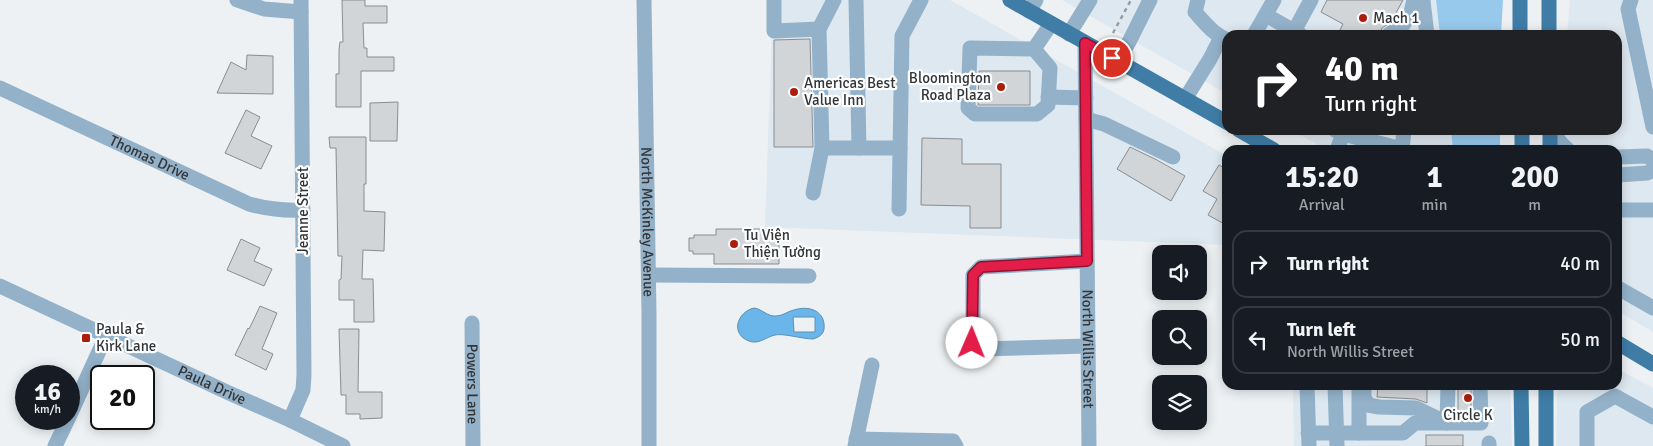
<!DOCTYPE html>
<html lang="en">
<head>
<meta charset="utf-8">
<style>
	body { margin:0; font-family:Signika,sans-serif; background:#242831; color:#f1f3f6; height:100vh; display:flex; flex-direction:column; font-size:19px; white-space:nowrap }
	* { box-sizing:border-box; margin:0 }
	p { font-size:16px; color:#9ea1a6 }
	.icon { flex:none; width:28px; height:28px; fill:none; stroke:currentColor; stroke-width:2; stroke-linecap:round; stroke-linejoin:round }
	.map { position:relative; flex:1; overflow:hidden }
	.sheet { position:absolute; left:1222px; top:145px; width:400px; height:245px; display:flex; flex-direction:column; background:#171b24; border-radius:15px; box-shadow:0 2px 12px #0003 }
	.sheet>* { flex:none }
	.guide { position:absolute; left:1222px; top:30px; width:400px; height:105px; border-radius:15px; box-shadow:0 2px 12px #0003; background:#202124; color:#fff; overflow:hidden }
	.tools { position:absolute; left:1152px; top:245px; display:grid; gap:10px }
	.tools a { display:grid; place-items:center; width:55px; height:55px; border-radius:10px; background:#171b24; box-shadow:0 2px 12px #0003; font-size:25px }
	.speed { position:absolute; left:15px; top:365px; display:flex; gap:10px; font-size:25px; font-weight:700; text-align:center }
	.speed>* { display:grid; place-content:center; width:65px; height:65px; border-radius:50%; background:#171b24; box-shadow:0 2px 12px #0003; line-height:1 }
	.speed small { font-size:12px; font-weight:400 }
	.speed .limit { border:2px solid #111; border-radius:8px; background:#fff; color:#111 }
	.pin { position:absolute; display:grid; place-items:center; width:42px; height:42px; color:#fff; margin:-21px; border:2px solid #fff; border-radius:50%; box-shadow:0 1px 5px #0007 }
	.me { position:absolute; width:55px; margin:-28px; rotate:1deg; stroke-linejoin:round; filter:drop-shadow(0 0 4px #0008) }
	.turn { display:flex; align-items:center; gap:18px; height:105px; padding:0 20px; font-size:22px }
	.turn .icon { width:65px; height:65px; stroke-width:2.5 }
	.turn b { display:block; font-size:35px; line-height:42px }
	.eta { display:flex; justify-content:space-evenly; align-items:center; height:85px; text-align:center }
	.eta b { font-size:30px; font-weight:700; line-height:35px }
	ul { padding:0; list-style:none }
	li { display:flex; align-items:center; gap:15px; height:68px; margin:0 10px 8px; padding:0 10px; border:2px solid #363941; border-radius:15px }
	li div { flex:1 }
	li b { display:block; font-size:19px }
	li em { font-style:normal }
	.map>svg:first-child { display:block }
	.built { fill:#dee8f0 }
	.green { fill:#97c9ed }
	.water { fill:#6ab6eb; stroke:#5a8fb5; fill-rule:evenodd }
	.building { fill:#d2d5d8; stroke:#8a8d90 }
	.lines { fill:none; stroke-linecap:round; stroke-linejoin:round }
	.path { stroke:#9a9c9e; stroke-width:2.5; stroke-dasharray:4 4; stroke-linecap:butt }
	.minor { stroke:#93b2ca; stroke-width:15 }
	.major { stroke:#3f7da7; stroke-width:15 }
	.route-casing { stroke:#92132f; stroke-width:12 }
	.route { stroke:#e11d48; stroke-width:9 }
	.poi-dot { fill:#ac1d0b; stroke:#fcfeff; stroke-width:2 }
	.labels { text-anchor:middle; stroke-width:4.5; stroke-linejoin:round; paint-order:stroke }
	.poi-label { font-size:15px; fill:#343536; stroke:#fcfeff; text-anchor:start }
	.street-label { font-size:15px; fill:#343536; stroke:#fcfeff }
</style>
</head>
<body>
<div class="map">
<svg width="1653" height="446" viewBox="0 0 1653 446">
	<rect width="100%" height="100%" fill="#edf1f3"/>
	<g class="built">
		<polygon points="773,0 950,0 1227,156 1227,245 765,227"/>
		<polygon points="1062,0 1436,0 1440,35 1228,35 1227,94"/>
		<polygon points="1570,0 1653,0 1653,332 1618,311 1618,150 1563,150 1563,130 1618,130 1618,35 1567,35"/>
		<polygon points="1291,130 1451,130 1453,150 1327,150"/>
		<polygon points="1618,369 1653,388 1653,446 1556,446 1557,395 1559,385 1618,385"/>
		<polygon points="1293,385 1510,385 1512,446 1294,446"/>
	</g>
	<g class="green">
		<polygon points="1436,0 1503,0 1501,35 1440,35"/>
		<polygon points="1451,130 1500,130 1500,150 1453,150"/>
	</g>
	<path class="water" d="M754,308C762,309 768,317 776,316C783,316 788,311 794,310C809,305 826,311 824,329C823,335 819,337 813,339C803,339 783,333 775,335C766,337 758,345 749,341C730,334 737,312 754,308ZM793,317H815V332H794Z"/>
	<g class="building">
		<polygon points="342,0 365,0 365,6 387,6 387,23 363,23 364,48 367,48 367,57 394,57 394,71 361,71 361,107 336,107 336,74 339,74 339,50 340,42 343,42"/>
		<polygon points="1327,0 1403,0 1391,22 1382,28 1379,35 1350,35 1340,30 1343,24 1321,12"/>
		<polygon points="810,39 813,147 774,147 774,40"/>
		<polygon points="247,55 273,56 273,94 217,93 231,62 246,70"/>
		<polygon points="979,71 1030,71 1030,105 978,105"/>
		<polygon points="398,102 397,141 370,141 370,103"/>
		<polygon points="246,110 260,117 251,136 272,146 261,169 225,153"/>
		<polygon points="329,137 366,137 366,184 364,184 364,211 385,212 384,251 363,250 362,279 373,279 374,322 354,322 354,300 339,300 339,280 341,279 342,256 338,256 336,148 330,148"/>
		<polygon points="922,138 962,139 962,164 1001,164 1001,228 970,228 970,206 921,205"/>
		<polygon points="1130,147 1157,160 1185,176 1171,201 1117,169"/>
		<polygon points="1219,165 1228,170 1228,226 1208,215 1217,199 1203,191"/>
		<polygon points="716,229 779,229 779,264 714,264 714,254 693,254 693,251 689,251 689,238 694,238 694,235 716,235"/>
		<polygon points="241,239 260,248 254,261 272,269 264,286 227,270"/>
		<polygon points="260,306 277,313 262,349 273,354 266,370 235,355 248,328 249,329 253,321"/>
		<polygon points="339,329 359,329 358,392 382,392 382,418 360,419 360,414 346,414 346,395 341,395"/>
		<polygon points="1378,385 1427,385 1427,403 1416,399 1377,397"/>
		<rect x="1458" y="385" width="13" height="27"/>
		<rect x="1426" y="435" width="37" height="11"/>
	</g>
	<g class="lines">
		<polyline class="path" points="1113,33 1131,0"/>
		<g class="minor">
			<polyline points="237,0 264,9 301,12"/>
			<path id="s1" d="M644,0L649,314V446"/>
			<polyline points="774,0 774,31 819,29"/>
			<polyline points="834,0 819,29 822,148 900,148"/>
			<polyline points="856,0 859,148"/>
			<path d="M1198,0L1195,12C1204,22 1214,35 1228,40"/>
			<polyline points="1421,0 1423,1 1427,35"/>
			<polyline points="1631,0 1628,9 1653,127"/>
			<polyline points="1029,11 1036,0"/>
			<polyline points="1266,15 1301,35"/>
			<polyline points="1069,34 1090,0"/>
			<polyline points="1254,35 1274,0"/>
			<polyline points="1292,35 1311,0"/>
			<polyline points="1388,35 1403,25 1411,12 1414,0"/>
			<path id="s2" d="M1085,43L1089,446"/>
			<polyline points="1034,49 1050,68 1048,105 1037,114 975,114 968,108 970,48 1034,49 1051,24"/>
			<polyline points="1117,61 1129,42 1150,0"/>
			<path id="s3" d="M0,88L249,204C267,209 284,211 303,210"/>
			<polyline points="1048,97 1086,98"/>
			<polyline points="1185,99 1210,59 1221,37"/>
			<polyline points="1086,119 1104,124 1173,157"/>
			<polyline points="1335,130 1343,134 1337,150"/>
			<polyline points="1552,130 1560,142 1568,150"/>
			<polyline points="1343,134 1402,149"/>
			<polyline points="1402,150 1404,130"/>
			<polyline points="1618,157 1647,156 1653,160"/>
			<polyline points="1618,175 1647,173 1653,170"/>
			<polyline points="813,193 822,148"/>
			<polyline points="899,209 902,36 921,0"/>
			<polyline points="1618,210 1653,210"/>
			<polyline points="1087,261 981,267 973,275 973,343 982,349 1088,346"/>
			<polyline points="649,275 809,276"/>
			<path id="s4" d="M0,286L229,393L290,420L343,446"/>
			<polyline points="1618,288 1653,308"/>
			<path id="s5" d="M472,323L473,446"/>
			<polyline points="1307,385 1309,446"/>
			<polyline points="1335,385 1337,446"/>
			<polyline points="1364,385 1364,397 1368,405 1379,407 1416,408 1447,423 1448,385"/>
			<polyline points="1359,389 1359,433"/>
			<polyline points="69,417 106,336"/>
			<polyline points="290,420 303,390 304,375 301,0"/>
			<polyline points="1308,433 1403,433 1415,423 1481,423 1480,385"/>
			<polyline points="856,439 953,441 956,446"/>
			<polyline points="1489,443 1489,446"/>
			<polyline points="55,446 68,419"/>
			<polyline points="855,446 872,365"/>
			<polyline points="1587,446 1587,412 1615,396 1653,417"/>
		</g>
		<g class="major">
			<polyline points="1010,0 1228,123"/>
			<polyline points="1520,0 1520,35"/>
			<polyline points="1549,0 1549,35"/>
			<polyline points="1239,130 1274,150"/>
			<polyline points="1522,130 1522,150"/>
			<polyline points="1550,130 1550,150"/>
			<polyline points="1618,343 1653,364"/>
			<polyline points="1521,385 1522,446"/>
			<polyline points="1546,385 1546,446"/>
		</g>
	</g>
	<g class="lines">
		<defs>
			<polyline id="route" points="972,343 973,275 981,267 1087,261 1085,43 1112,58"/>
		</defs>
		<use href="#route" class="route-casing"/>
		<use href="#route" class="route"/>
	</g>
	<g class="poi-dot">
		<circle cx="1363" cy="18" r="5"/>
		<circle cx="1001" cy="87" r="5"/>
		<circle cx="794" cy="92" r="5"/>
		<circle cx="734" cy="244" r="5"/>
		<rect x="81" y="333" width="10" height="10" rx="2.5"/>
		<circle cx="1468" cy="398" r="5"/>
	</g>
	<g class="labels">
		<g class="poi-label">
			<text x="1373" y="23">Mach 1</text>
			<text x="991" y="83" text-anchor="end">Bloomington<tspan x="991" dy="17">Road Plaza</tspan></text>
			<text x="804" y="88">Americas Best<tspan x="804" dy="17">Value Inn</tspan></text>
			<text x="744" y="240">Tu Viện<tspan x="744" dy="17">Thiện Tường</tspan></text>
			<text x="96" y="334">Paula &amp;<tspan x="96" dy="17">Kirk Lane</tspan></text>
			<text x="1468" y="420" text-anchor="middle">Circle K</text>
		</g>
		<g class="street-label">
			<text dy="5" stroke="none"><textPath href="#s3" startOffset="165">Thomas Drive</textPath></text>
			<text transform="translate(303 211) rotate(-90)" y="5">Jeanne Street</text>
			<text dy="5" stroke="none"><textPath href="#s1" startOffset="222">North McKinley Avenue</textPath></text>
			<text dy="5" stroke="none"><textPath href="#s2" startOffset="306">North Willis Street</textPath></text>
			<text dy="5" stroke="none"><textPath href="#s4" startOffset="234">Paula Drive</textPath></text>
			<text dy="5" stroke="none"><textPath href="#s5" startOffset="61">Powers Lane</textPath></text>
		</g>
	</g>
</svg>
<div class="tools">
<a><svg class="icon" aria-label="sound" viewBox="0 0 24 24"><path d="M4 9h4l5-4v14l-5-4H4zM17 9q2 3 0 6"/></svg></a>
<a><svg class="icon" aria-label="search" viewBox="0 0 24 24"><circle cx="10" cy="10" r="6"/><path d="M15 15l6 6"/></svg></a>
<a><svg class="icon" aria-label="layers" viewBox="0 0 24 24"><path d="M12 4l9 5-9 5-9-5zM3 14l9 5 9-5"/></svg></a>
</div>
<div class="speed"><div>16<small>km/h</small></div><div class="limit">20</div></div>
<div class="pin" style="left:1112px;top:58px;background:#d93025"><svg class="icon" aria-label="arrive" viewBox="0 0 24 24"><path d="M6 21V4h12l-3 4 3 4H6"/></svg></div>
<svg class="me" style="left:972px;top:343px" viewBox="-20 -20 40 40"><circle r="19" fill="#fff"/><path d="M0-13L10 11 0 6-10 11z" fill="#e11d48"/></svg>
<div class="guide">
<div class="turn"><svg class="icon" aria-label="right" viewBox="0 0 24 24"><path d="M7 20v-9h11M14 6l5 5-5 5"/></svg><div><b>40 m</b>Turn right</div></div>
</div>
<section class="sheet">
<div class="eta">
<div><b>15:20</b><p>Arrival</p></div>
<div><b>1</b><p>min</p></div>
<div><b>200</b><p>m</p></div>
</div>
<ul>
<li><svg class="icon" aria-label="right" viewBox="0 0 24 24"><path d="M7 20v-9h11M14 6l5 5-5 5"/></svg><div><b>Turn right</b></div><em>40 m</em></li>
<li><svg class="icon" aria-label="left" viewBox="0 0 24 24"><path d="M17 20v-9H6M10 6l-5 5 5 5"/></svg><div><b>Turn left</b><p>North Willis Street</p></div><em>50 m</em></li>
</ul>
</section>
</div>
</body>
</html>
